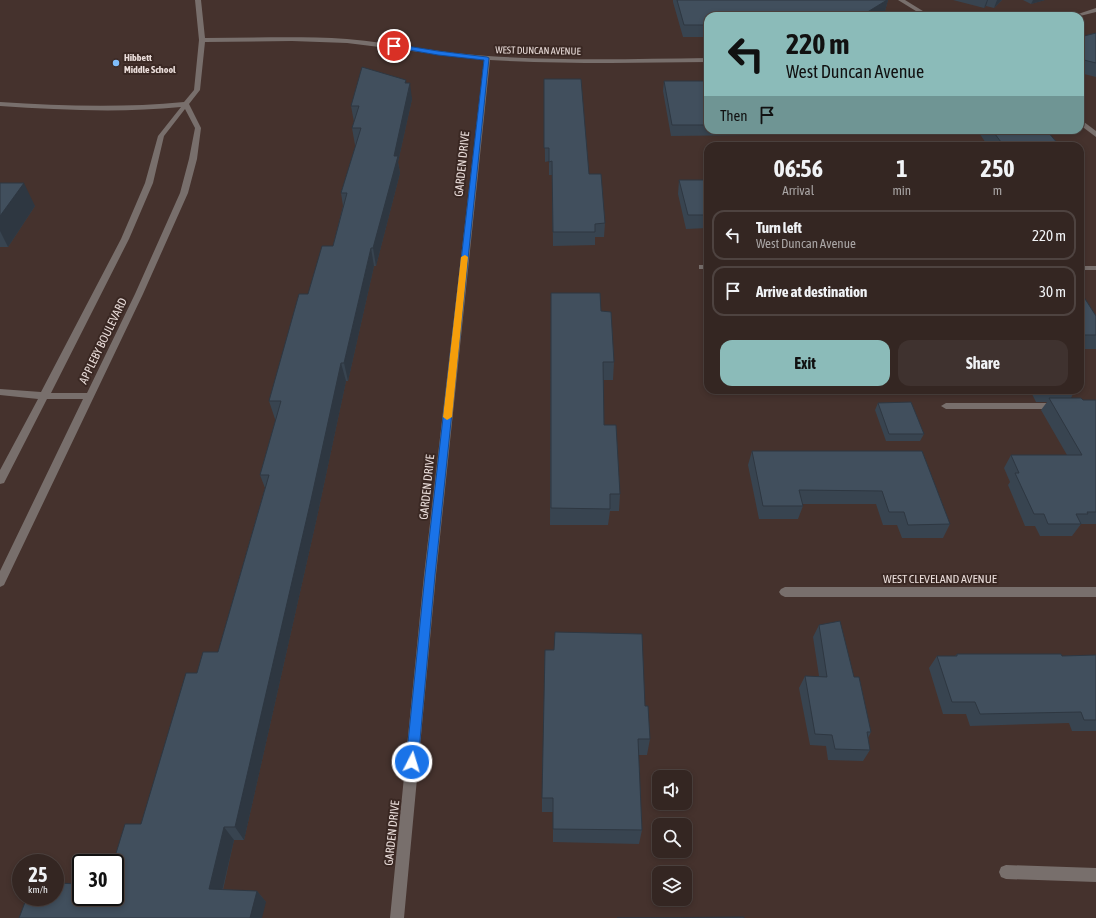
<!DOCTYPE html>
<html lang="en">
<head>
<meta charset="utf-8">
<style>
	body { margin:0; font-family:"Asap Condensed",sans-serif; background:#3f322f; color:#f1f3f6; height:100vh; display:flex; flex-direction:column; font-size:15px; white-space:nowrap }
	* { box-sizing:border-box; margin:0 }
	p { font-size:13px; color:#a9a5a5 }
	.icon { flex:none; width:22px; height:22px; fill:none; stroke:currentColor; stroke-width:2; stroke-linecap:round; stroke-linejoin:round }
	.map { position:relative; flex:1; overflow:hidden }
	.drawer { position:absolute; left:704px; top:142px; width:380px; height:252px; display:flex; flex-direction:column; background:#342622; border-radius:12px; box-shadow:0 2px 6px #0003,0 0 0 1px #4e4340 }
	.drawer>* { flex:none }
	.guide { position:absolute; left:704px; top:12px; width:380px; height:122px; border-radius:12px; box-shadow:0 2px 6px #0003,0 0 0 1px #4e4340; background:#8bbbb9; color:#111; overflow:hidden }
	.controls { position:absolute; left:652px; top:770px; display:grid; gap:8px }
	.controls a { display:grid; place-items:center; width:40px; height:40px; border-radius:8px; background:#342622; box-shadow:0 2px 6px #0003,0 0 0 1px #4e4340; font-size:20px }
	.speed { position:absolute; left:12px; top:854px; display:flex; gap:8px; font-size:20px; font-weight:700; text-align:center }
	.speed>* { display:grid; place-content:center; width:52px; height:52px; border-radius:50%; background:#342622; box-shadow:0 2px 6px #0003,0 0 0 1px #4e4340; line-height:1 }
	.speed small { font-size:10px; font-weight:400 }
	.speed .limit { border:2px solid #111; border-radius:6px; background:#fff; color:#111 }
	.pin { position:absolute; display:grid; place-items:center; width:34px; height:34px; color:#fff; margin:-17px; border:2px solid #fff; border-radius:50%; box-shadow:0 1px 4px #0007 }
	.me { position:absolute; width:44px; margin:-22px; rotate:5deg; stroke-linejoin:round; filter:drop-shadow(0 0 3px #0008) }
	.turn { display:flex; align-items:center; gap:14px; height:84px; padding:0 16px; font-size:18px }
	.turn .icon { width:52px; height:52px; stroke-width:2.5 }
	.turn b { display:block; font-size:28px; line-height:34px }
	.then { display:flex; align-items:center; height:38px; padding:0 16px; background:#0003; gap:8px; font-size:15px }
	.eta { display:flex; justify-content:space-evenly; align-items:center; height:68px; text-align:center }
	.eta b { font-size:24px; font-weight:700; line-height:28px }
	.primary-button { display:flex; gap:8px; margin-top:auto; padding:8px 16px }
	.primary-button a { flex:1; height:46px; border-radius:12px; background:#8bbbb9; color:#111; font-size:16px; font-weight:700; line-height:46px; text-align:center }
	.primary-button a+a { background:#3f322f; color:#f1f3f6 }
	ul { padding:0; list-style:none }
	li { display:flex; align-items:center; gap:12px; height:50px; margin:0 8px 6px; padding:0 8px; border:2px solid #4e4340; border-radius:12px }
	li div { flex:1 }
	li b { display:block; font-size:15px }
	li em { font-style:normal }
	.map>svg:first-child { display:block }
	.lines { fill:none; stroke-linecap:round; stroke-linejoin:round }
	.minor { fill:#786f6c; fill-rule:evenodd }
	.wall { fill:#384450 }
	.shaded-wall { fill:#2e3741 }
	.building { fill:#414f5d; stroke:#2e3741 }
	.route { fill:#1a73e8; stroke:#114b97 }
	.slow { fill:#f59e0b }
	.poi-dot { fill:#7fbdfa; stroke:#3a2823; stroke-width:1.5 }
	.labels { text-anchor:middle; stroke-width:4; stroke-linejoin:round; paint-order:stroke }
	.far-street-label { font-size:10px; fill:#eaddda; stroke:#3a2823 }
	.far-poi-label { font-size:10px; font-weight:bold; fill:#eaddda; stroke:#3a2823; text-anchor:start }
	.street-label { font-size:12px; fill:#eaddda; stroke:#3a2823 }
</style>
</head>
<body>
<div class="map">
<svg width="1096" height="918" viewBox="0 0 1096 918">
	<rect width="100%" height="100%" fill="#45322d"/>
	<g class="lines">
		<g class="minor">
			<path d="M195,0H201L205,38C252,38 300,36 347,39C394,43 440,53 488,56C561,61 634,59 708,58V62C635,63 563,64 490,60L436,575L404,918H390L424,575L484,60L347,43L292,41L205,42L200,90L189,104L201,128L197,159L188,193L143,294L4,585L0,587V571L83,399H47L4,483L0,484V470L38,399L0,395V389L41,392L121,239L145,183L158,136L181,107C121,113 60,110 0,106V102C61,106 123,108 184,102L194,90L199,40ZM185,109L195,128L189,159L180,193L135,294L87,393H51L129,239L153,183L164,136Z"/>
			<polygon points="898,0 905,0 931,16 924,16"/>
			<polygon points="1096,8 1096,12 1080,16 1072,16"/>
			<polygon points="1080,119 1096,131 1096,137 1080,125"/>
			<rect x="699" y="265" width="9" height="4"/>
			<rect x="1080" y="266" width="16" height="4"/>
			<polygon points="946,403 1056,403 1061,406 1056,409 946,409 941,406"/>
			<polygon points="785,587 1096,587 1096,597 785,597 781,595 779,592 781,589"/>
			<polygon points="1006,865 1096,868 1096,882 1006,879 1001,877 999,872 1001,867"/>
		</g>
	</g>
	<g class="wall">
		<polygon points="673,0 888,0 885,11 877,16 708,16 708,37 683,37 673,2"/>
		<polygon points="953,0 1002,0 994,8 986,6 984,8"/>
		<polygon points="1023,0 1045,0 1031,4"/>
		<polygon points="1096,33 1096,77 1080,73 1080,37"/>
		<polygon points="544,79 589,174 605,223 604,237 595,237 595,245 553,246 552,175 549,175 549,161 545,162"/>
		<polygon points="406,80 406,83 412,99 398,162 400,173 376,266 374,266 348,381 346,381 317,517 244,840 234,840 223,890 257,891 266,902 115,897 141,824 197,673 218,652 265,488 260,475 276,419 275,419 269,401 308,294 333,246 343,206 341,193 356,145 355,145 352,128 354,122 351,106"/>
		<polygon points="664,81 708,81 708,130 757,130 756,135 671,136 663,91"/>
		<polygon points="977,130 1046,130 1060,146 988,146"/>
		<polygon points="679,180 708,180 708,228 686,229 678,194"/>
		<polygon points="0,183 35,206 8,247 0,247"/>
		<polygon points="1080,291 1096,316 1096,349 1080,349"/>
		<polygon points="551,293 601,311 614,362 613,380 603,380 604,425 620,494 619,511 610,511 608,525 550,525"/>
		<polygon points="1030,390 1070,390 1073,394 1071,398 1083,400 1096,400 1096,524 1081,524 1072,536 1040,536 1035,526 1025,526 1008,485 1010,482 1004,468 1011,455 1067,455 1041,410 1047,402 1036,402"/>
		<polygon points="878,403 924,434 920,441 886,441 875,410"/>
		<polygon points="752,451 922,451 950,524 943,538 902,538 897,525 883,525 876,504 802,504 803,506 798,519 759,519 748,465"/>
		<polygon points="819,625 854,677 871,732 868,738 870,750 863,761 828,760 826,746 810,745 799,688 805,676 819,676 813,637"/>
		<polygon points="957,654 1062,656 1096,655 1096,731 1072,731 1069,723 970,726 966,714 943,714 929,668 937,656 955,656"/>
		<polygon points="645,706 650,739 647,755 638,755 642,830 639,844 553,842 553,812 542,812 542,798"/>
	</g>
	<g class="shaded-wall">
		<polygon points="887,0 888,0 885,11 877,16 861,16"/>
		<polygon points="987,0 988,0 986,6 984,8"/>
		<polygon points="997,0 1002,0 994,8"/>
		<polygon points="1033,0 1045,0 1031,4"/>
		<polygon points="825,13 824,16 812,16"/>
		<polygon points="406,80 408,94 410,83 412,99 398,162 400,173 376,266 373,248 394,156"/>
		<polygon points="24,183 35,206 8,247 0,231 0,216"/>
		<polygon points="371,248 374,266 348,381 344,363"/>
		<polygon points="341,363 346,381 317,517 244,840 235,827"/>
		<polygon points="224,827 234,840 220,900 209,889"/>
		<polygon points="257,891 266,902 262,918 250,918"/>
	</g>
	<g class="building">
		<polygon points="677,0 887,0 861,16 845,16 825,13 812,16 708,16 708,25 684,25"/>
		<polygon points="1096,33 1096,63 1080,59 1080,37"/>
		<polygon points="362,67 406,80 405,83 410,83 394,156 398,156 373,248 371,248 344,363 341,363 311,500 235,827 224,827 209,889 257,891 250,918 19,918 27,897 55,897 55,883 81,884 81,897 115,897 115,863 113,863 125,824 141,824 186,673 197,673 203,652 218,652 269,475 260,475 281,401 269,401 299,294 308,294 322,246 333,246 347,193 341,193 361,128 352,128 359,106 351,106"/>
		<polygon points="544,79 581,79 589,174 601,174 605,223 595,224 595,232 553,232 552,161 549,162 549,148 544,148"/>
		<polygon points="664,81 708,81 708,125 672,125"/>
		<polygon points="992,130 1046,130 1060,146 1004,146"/>
		<polygon points="679,180 708,180 708,215 688,215"/>
		<polygon points="0,183 24,183 0,216"/>
		<polygon points="1080,291 1096,316 1096,335 1080,335"/>
		<polygon points="551,293 600,293 601,311 611,312 614,362 603,362 604,425 616,425 620,494 610,494 610,509 551,508"/>
		<polygon points="1038,390 1070,390 1073,394 1040,394"/>
		<polygon points="1049,398 1081,398 1083,400 1096,400 1096,512 1087,512 1088,514 1076,514 1081,524 1048,524 1044,514 1034,514 1015,473 1019,473 1011,455 1082,455"/>
		<polygon points="911,402 924,434 889,434 878,403"/>
		<polygon points="752,451 922,451 950,524 908,525 904,512 889,512 882,491 799,490 803,506 763,506"/>
		<polygon points="840,621 854,677 859,677 871,732 867,732 870,750 835,749 832,735 815,734 805,676 827,677 819,625"/>
		<polygon points="555,632 642,634 645,706 648,706 650,739 638,739 642,830 553,829 553,798 542,798 545,650 554,650"/>
		<polygon points="957,654 1061,654 1062,656 1096,655 1096,720 1084,720 1081,712 980,714 975,702 952,702 937,656 957,656"/>
		<polygon points="744,917 744,918 617,918"/>
	</g>
	<polygon class="route" points="394,44 438,51 487,57 489,58 435,575 418,762 416,766 412,768 408,766 406,762 425,575 484,60 438,55 392,47 391,46"/>
	<polygon class="slow" points="465,255 468,257 452,417 447,420 443,417 461,257"/>
	<circle class="poi-dot" cx="116" cy="63" r="4"/>
	<g class="labels">
		<g class="far-street-label">
			<text transform="translate(538 50) rotate(1)" y="4">WEST DUNCAN AVENUE</text>
		</g>
		<g class="far-poi-label">
			<text x="124" y="61">Hibbett<tspan x="124" dy="12">Middle School</tspan></text>
		</g>
		<g class="street-label">
			<text transform="translate(462 164) rotate(-84)" y="4">GARDEN DRIVE</text>
			<text transform="translate(103 341) rotate(-64)" y="4">APPLEBY BOULEVARD</text>
			<text transform="translate(427 487) rotate(-84)" y="4">GARDEN DRIVE</text>
			<text x="940" y="583">WEST CLEVELAND AVENUE</text>
			<text transform="translate(392 833) rotate(-84)" y="4">GARDEN DRIVE</text>
		</g>
	</g>
</svg>
<div class="controls">
<a><svg class="icon" aria-label="sound" viewBox="0 0 24 24"><path d="M4 9h4l5-4v14l-5-4H4zM17 9q2 3 0 6"/></svg></a>
<a><svg class="icon" aria-label="search" viewBox="0 0 24 24"><circle cx="10" cy="10" r="6"/><path d="M15 15l6 6"/></svg></a>
<a><svg class="icon" aria-label="layers" viewBox="0 0 24 24"><path d="M12 4l9 5-9 5-9-5zM3 14l9 5 9-5"/></svg></a>
</div>
<div class="speed"><div>25<small>km/h</small></div><div class="limit">30</div></div>
<div class="pin" style="left:394px;top:46px;background:#d93025"><svg class="icon" aria-label="arrive" viewBox="0 0 24 24"><path d="M6 21V4h12l-3 4 3 4H6"/></svg></div>
<svg class="me" style="left:412px;top:762px" viewBox="-20 -20 40 40"><circle r="17" fill="#1a73e8" stroke="#fff" stroke-width="3"/><path d="M0-11L8 9 0 5-8 9z" fill="#fff"/></svg>
<div class="guide">
<div class="turn"><svg class="icon" aria-label="left" viewBox="0 0 24 24"><path d="M17 20v-9H6M10 6l-5 5 5 5"/></svg><div><b>220 m</b>West Duncan Avenue</div></div>
<div class="then">Then<svg class="icon" aria-label="arrive" viewBox="0 0 24 24"><path d="M6 21V4h12l-3 4 3 4H6"/></svg></div>
</div>
<section class="drawer">
<div class="eta">
<div><b>06:56</b><p>Arrival</p></div>
<div><b>1</b><p>min</p></div>
<div><b>250</b><p>m</p></div>
</div>
<ul>
<li><svg class="icon" aria-label="left" viewBox="0 0 24 24"><path d="M17 20v-9H6M10 6l-5 5 5 5"/></svg><div><b>Turn left</b><p>West Duncan Avenue</p></div><em>220 m</em></li>
<li><svg class="icon" aria-label="arrive" viewBox="0 0 24 24"><path d="M6 21V4h12l-3 4 3 4H6"/></svg><div><b>Arrive at destination</b></div><em>30 m</em></li>
</ul>
<div class="primary-button"><a>Exit</a><a>Share</a></div>
</section>
</div>
</body>
</html>
